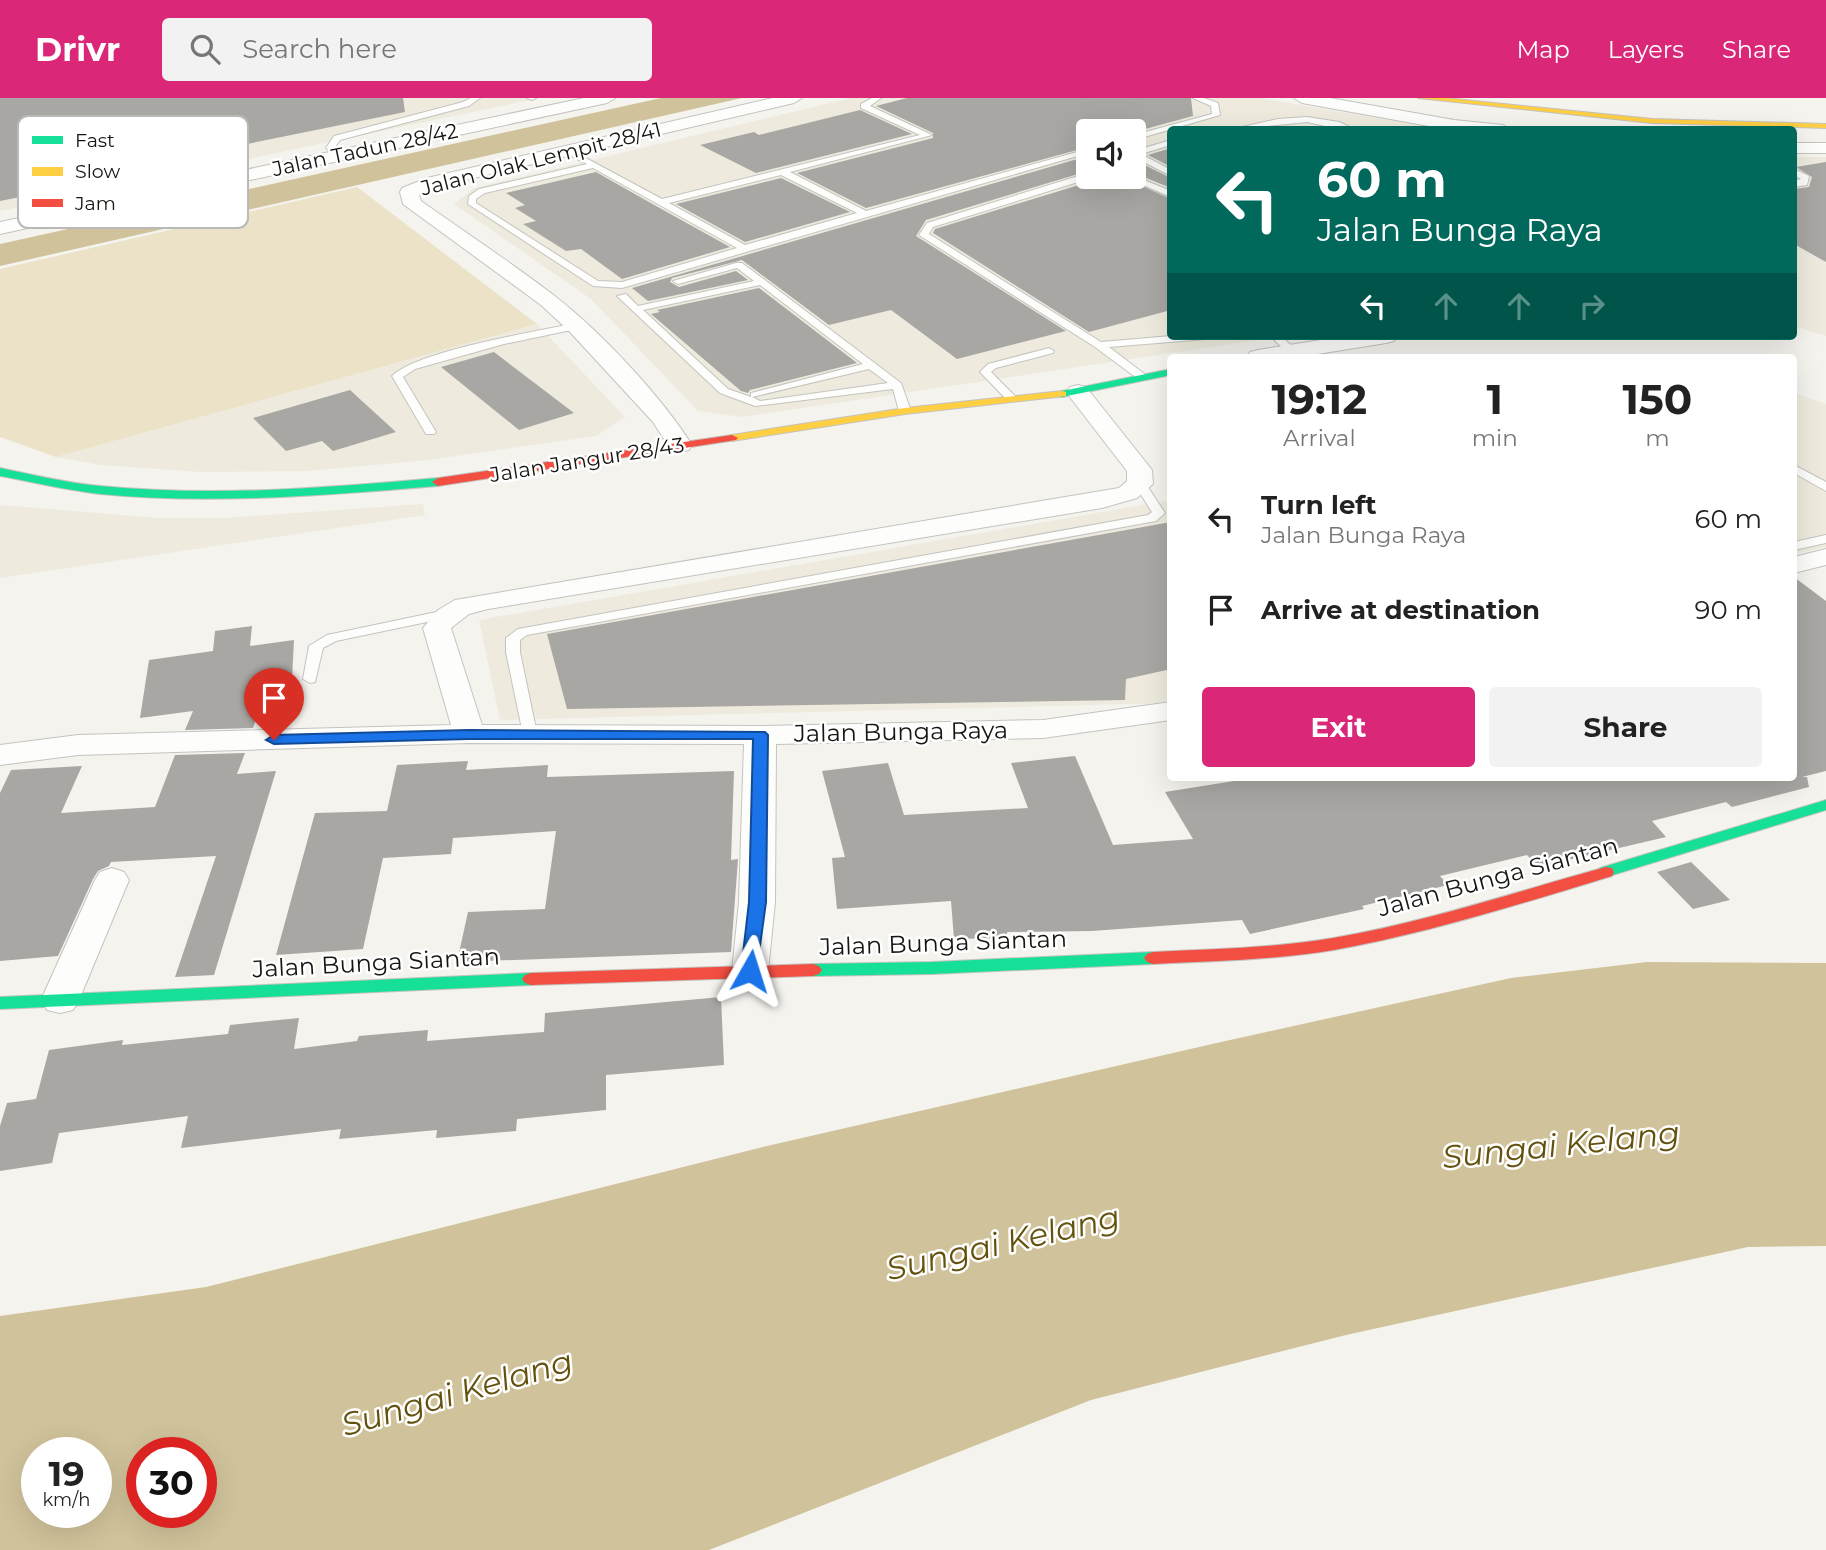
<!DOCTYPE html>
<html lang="en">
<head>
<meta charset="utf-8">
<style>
	body { margin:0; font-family:Montserrat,sans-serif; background:#f2f2f2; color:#222; height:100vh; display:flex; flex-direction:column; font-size:26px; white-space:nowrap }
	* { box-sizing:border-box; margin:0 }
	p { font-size:23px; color:#767676 }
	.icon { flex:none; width:38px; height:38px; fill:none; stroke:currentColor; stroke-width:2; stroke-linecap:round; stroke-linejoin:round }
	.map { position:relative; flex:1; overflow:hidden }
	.side { position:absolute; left:1167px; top:256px; width:630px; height:427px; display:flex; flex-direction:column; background:#fff; border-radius:7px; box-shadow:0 7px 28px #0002 }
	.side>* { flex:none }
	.hud { position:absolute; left:1167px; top:28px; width:630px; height:214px; border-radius:7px; box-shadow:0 7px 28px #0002; background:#00695c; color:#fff; overflow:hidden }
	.controls { position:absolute; left:1076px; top:21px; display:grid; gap:14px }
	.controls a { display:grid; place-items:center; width:70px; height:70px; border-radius:7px; background:#fff; box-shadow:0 7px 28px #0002; font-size:35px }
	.speed { position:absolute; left:21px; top:1339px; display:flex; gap:14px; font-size:35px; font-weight:700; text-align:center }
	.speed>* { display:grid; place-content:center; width:91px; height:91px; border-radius:50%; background:#fff; box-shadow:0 7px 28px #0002; line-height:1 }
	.speed small { font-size:18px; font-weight:400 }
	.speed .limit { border:10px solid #d22; background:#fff; color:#111 }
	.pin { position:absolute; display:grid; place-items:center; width:60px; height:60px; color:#fff; margin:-72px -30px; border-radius:50% 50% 50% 0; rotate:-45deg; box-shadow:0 0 7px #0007 }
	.pin .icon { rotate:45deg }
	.me { position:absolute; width:77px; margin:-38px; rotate:6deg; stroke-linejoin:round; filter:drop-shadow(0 0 5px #0008) }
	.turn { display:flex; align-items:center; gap:24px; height:147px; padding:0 35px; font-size:32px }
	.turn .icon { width:91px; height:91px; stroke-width:2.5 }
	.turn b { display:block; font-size:49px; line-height:60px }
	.lanes { display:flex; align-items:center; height:66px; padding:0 35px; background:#0003; justify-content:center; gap:35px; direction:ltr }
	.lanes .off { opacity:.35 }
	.eta { display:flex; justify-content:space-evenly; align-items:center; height:119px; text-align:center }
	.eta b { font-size:42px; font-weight:700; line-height:49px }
	.action { display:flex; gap:14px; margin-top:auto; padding:14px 35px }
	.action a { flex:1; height:80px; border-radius:7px; background:#db2777; color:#fff; font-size:28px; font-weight:700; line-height:80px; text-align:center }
	.action a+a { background:#f2f2f2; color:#222 }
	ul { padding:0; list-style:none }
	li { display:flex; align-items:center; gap:21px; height:91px; padding:0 35px }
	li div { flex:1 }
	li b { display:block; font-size:26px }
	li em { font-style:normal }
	header { display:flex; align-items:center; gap:42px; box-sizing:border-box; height:98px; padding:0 35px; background:#db2777; color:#fff }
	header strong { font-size:33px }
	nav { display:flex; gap:38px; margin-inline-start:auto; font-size:24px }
	.search { width:490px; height:63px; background:#f2f2f2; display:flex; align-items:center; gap:18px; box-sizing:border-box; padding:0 24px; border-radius:7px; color:#767676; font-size:26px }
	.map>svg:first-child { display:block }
	.built { fill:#eeebde; fill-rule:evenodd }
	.green { fill:#ebe2c8 }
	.water { fill:#d0c39b; fill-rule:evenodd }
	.building { fill:#a8a7a3 }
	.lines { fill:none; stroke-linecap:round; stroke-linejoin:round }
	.lane-casing { stroke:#c4c3bf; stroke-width:2 }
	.street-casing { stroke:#c4c3bf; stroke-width:2 }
	.fast-casing { stroke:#c4c3bf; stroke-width:2 }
	.slow-casing { stroke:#c4c3bf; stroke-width:2 }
	.jam-casing { stroke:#c4c3bf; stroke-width:2 }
	.lane { fill:#fdfdfc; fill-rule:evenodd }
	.street { fill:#fdfdfc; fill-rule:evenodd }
	.fast { fill:#16e098; fill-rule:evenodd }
	.slow { fill:#ffcf43; fill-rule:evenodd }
	.jam { fill:#f24e42; fill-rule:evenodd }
	.route { fill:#1a73e8; stroke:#114b97; stroke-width:2 }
	.labels { text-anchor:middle; stroke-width:5; stroke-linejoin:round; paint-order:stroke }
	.far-street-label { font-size:21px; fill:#171612; stroke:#fff }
	.street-label { font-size:24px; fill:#171612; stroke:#fff }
	.near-water-label { font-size:32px; font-style:italic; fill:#64510d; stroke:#fff }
	.key { fill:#fff; stroke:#b9b9b8; stroke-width:2 }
	.key-label { font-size:19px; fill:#171612 }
</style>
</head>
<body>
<header>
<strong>Drivr</strong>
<div class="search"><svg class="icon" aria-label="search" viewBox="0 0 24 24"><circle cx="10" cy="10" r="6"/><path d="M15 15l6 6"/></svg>Search here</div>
<nav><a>Map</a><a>Layers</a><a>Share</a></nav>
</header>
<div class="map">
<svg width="1826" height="1452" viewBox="0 0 1826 1452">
	<rect width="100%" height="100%" fill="#f4f3ee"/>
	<g class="built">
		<polygon points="0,0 540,0 0,113"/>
		<path d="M851,0H1260L1440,31L1171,32V238H1286L742,319L698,313L591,201L454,106L474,90ZM1088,33H1134V79H1088Z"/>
		<polygon points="1794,59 1826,59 1826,238 1794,228"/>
		<polygon points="537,226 625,319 596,338 428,362 308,373 201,374 100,367 56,359"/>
		<polygon points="1794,295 1826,306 1826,449 1794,456"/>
		<polygon points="1171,402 1171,605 500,622 479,522"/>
		<polygon points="423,406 425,417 0,480 0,407 159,420 225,420"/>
	</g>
	<polygon class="green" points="357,89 537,226 56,359 0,339 0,171"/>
	<g class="water">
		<polygon points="661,0 742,0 0,168 0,146"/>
		<path d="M1647,864L1826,865V1148L1748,1149L1346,1237L1091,1302L709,1452H0V1218L206,1189L767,1048L1221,944L1511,880ZM37,1354H96V1414H37ZM142,1354H201V1414H142Z"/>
	</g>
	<g class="building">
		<polygon points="0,0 403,0 405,14 64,83 70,89 0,103"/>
		<polygon points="907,0 1191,0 1193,18 1134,34 1088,33 1088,49 866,110 797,75 933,40 933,35 876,8"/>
		<polygon points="860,12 912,36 756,75 700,47 754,34 759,37"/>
		<polygon points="1171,50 1171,69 1148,57"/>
		<polygon points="1088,58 1088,73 926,122 916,138 1066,233 957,261 891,212 829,227 742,162 672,180 670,184 679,189 736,173 748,182 648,203 632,190"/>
		<polygon points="1134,62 1171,80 1171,90 1134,75"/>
		<polygon points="1826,64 1826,164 1794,146 1794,91 1809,89 1812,79 1796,69"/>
		<polygon points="596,74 656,108 730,149 622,181 581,151 566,153 523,126 536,123 515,110 525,107 506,95"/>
		<polygon points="1093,79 1122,79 1171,101 1171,212 1089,234 933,135 935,131 1092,83"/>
		<polygon points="781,80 850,114 745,144 676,106"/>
		<polygon points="759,190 857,265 750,292 748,295 741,293 651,216 660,214 657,212"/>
		<polygon points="494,254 574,315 519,332 441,269"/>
		<polygon points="350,292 396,334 333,353 322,343 286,353 253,320"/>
		<polygon points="1171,424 1171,571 1126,581 1125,602 567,611 547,536"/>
		<polygon points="1794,479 1826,503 1826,673 1802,679 1807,679 1809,689 1732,709 1726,704 1652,723 1666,739 1538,769 1527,757 1440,778 1448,787 1362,808 1364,811 1250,836 1242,822 1092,833 1007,834 1007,840 954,841 951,803 837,811 832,760 845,759 822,673 888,665 904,717 1028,710 1011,665 1075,658 1113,747 1193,741 1165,694 1259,679 1794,679"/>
		<polygon points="252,528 250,548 294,542 291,599 262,603 253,630 185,632 193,613 140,620 149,562 213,553 215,533"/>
		<polygon points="245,655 237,676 276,673 214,877 175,879 216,758 111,764 109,768 98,773 93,781 58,858 0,863 0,695 11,672 82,668 61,715 155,709 175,657"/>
		<polygon points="468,663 466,672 548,667 547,679 734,673 731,762 738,761 731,854 457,864 468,814 545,811 556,733 453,740 451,756 383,760 363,851 276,857 315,715 387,713 397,667"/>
		<polygon points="1691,764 1730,802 1693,811 1657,774"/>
		<polygon points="721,899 724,967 606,977 606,1012 517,1021 516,1033 436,1040 437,1032 339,1041 341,1031 181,1050 188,1018 59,1035 52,1065 0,1073 0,1028 7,1005 36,1001 49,952 123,942 122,947 228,936 230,927 299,920 294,951 357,943 359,938 428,932 427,943 544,934 545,915"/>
	</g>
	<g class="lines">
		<defs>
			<g id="lane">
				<polygon points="471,0 480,0 469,8 340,42 335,49 344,55 344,59 338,59 326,50 334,38 463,4"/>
				<polygon points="527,0 536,0 532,2"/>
				<path d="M872,0H881L870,8L932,37L790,74L866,113L1088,51V55L622,190L593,188L468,106L469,98L479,91L587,66L566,55L565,53L569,51L662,101L920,37L861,10V6ZM593,70L737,150L622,184L598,183L476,105V101L485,95ZM781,77L857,115L745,147L669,105Z"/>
				<polygon points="1193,0 1204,0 1218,5 1220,17 1134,42 1134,37 1212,16 1211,8"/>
				<polygon points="1307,19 1339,24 1356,32 1343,32 1307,24 1229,32 1278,21"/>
				<polygon points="1171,42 1171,47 1141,56 1171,72 1171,78 1134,59 1134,53"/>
				<polygon points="1794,71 1809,78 1807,87 1794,89 1794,83 1801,81 1794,77"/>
				<polygon points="1088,75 1091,80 933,129 929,136 1101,244 1171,238 1211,238 1206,241 1109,249 1146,277 1146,281 1138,281 1095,249 919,137 927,125"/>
				<polygon points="1134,78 1171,93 1171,99 1124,79"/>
				<path d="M736,165H742L901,285L911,313L909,315L899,313L893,291L755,308L720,295L617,198L626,196L638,208L754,183L737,170L678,186L673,183ZM760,187L863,266L751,295V299L728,291L643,212ZM869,271L888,285L760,303L752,299Z"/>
				<path d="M577,225L581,226V230L504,246L415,271L403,279L436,334L434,336H426L392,278C417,253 538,233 577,225Z"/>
				<polygon points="1270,238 1281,238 1297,253 1288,255"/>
				<polygon points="1049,250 1054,253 1053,255 996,270 991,274 1015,298 1015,302 1007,302 980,274 988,266"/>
				<polygon points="1794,367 1826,384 1826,393 1794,375"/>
				<polygon points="1140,382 1144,383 1165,415 1156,423 527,537 520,542 520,554 537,636 530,640 523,636 506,554 506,540 518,531 1148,417 1152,414 1134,386"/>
				<polygon points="1826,437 1826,445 1794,452 1794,444"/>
				<polygon points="446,512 453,516 451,519 336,543 323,550 315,584 310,585 303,581 309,548 327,537"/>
			</g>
			<g id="street">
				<polygon points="584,0 615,0 607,5 0,136 0,124"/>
				<path d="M773,0H802L794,5L439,88L419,97L421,103C466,135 512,165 556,199C602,235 661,298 692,347L689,352L680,354L671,352L653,324L569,233L541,207L403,106L400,94L402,90L427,80Z"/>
				<polygon points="1294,0 1330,0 1454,22 1503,27 1511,32 1451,32 1302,5"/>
				<rect x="1794" y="45" width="32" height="10"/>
				<polygon points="1346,238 1397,238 1394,243 1386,245 1299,259 1247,259 1250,254 1258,252"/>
				<polygon points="1078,287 1086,289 1152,372 1153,386 1137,400 1102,410 488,511 469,516 451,530 482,627 760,628 1043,622 1171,604 1171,622 1043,640 776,646 775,804 768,873 763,882 750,886 737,882 732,873 739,804 744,646 469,645 78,657 0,667 0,647 78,637 451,627 423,530 438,512 455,502 1119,390 1127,383 1127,373 1066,294 1070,289"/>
				<polygon points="1826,451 1826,467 1794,475 1794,459"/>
				<polygon points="112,770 124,774 129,782 79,902 73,912 60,915 47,912 41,902 95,782 100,774"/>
			</g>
			<g id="fast">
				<polygon points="1171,271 1171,277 1062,299 1056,296 1062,293"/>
				<path d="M0,370C33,377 67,385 100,388C213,399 326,390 438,380L444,384L438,388C326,397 213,407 100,396C66,392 33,384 0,378Z"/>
				<polygon points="1826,702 1826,712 1606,779 1598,774 1600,770"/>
				<polygon points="1153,854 1159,856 1162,860 1159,864 1153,866 932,876 813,878 807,876 804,872 807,868 813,866 932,864"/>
				<polygon points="531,875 537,877 540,881 537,885 531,887 0,911 0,899"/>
			</g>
			<g id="slow">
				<polygon points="1418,0 1445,0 1652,21 1826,26 1826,30 1652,25"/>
				<polygon points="1062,293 1066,294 1066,298 905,316 732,343 726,340 732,337 905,310"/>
			</g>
			<g id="jam">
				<polygon points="732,337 738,340 736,342 438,388 432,384 438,380"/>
				<path d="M1606,769L1612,770L1614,774L1612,778C1520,806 1428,835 1334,852C1274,862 1213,863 1153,866L1147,864L1144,860L1147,856L1153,854C1213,851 1274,850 1333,840C1426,824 1515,794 1606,769Z"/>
				<polygon points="813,866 819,868 822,872 819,876 813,878 531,887 525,885 522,881 525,877 531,875"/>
			</g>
		</defs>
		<use href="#lane" class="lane-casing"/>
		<use href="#street" class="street-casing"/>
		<use href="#fast" class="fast-casing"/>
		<use href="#slow" class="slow-casing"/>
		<use href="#jam" class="jam-casing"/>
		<use href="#lane" class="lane"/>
		<use href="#street" class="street"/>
		<use href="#fast" class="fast"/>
		<use href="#slow" class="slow"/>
		<use href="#jam" class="jam"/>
	</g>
	<polygon class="route" points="469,632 765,634 768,637 766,804 756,877 744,877 741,873 749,804 753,641 469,641 274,646 266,642 274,637"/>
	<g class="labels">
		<g class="far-street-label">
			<text transform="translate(365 52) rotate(-12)" y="7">Jalan Tadun 28/42</text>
			<text transform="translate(541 61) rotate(-14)" y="7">Jalan Olak Lempit 28/41</text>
			<text transform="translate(587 362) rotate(-9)" y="7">Jalan Jangur 28/43</text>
		</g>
		<g class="street-label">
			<text transform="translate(901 634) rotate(-1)" y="8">Jalan Bunga Raya</text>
			<text transform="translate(1498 779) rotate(-15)" y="8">Jalan Bunga Siantan</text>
			<text transform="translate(943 845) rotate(-2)" y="8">Jalan Bunga Siantan</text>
			<text transform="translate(376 865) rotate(-3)" y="8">Jalan Bunga Siantan</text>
		</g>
		<g class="near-water-label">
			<text transform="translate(1561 1047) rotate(-6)" y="11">Sungai Kelang</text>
			<text transform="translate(1003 1145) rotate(-13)" y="11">Sungai Kelang</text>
			<text transform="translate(457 1295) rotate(-16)" y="11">Sungai Kelang</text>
		</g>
	</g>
	<rect x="18" y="18" width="230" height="112" rx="10" class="key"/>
	<rect x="32" y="38" width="31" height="8" fill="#16e098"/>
	<rect x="32" y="69" width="31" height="9" fill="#ffcf43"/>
	<rect x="32" y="101" width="31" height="8" fill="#f24e42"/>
	<g class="key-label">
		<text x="75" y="49">Fast</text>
		<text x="75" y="80">Slow</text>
		<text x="75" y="112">Jam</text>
	</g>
</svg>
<div class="controls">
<a><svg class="icon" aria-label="sound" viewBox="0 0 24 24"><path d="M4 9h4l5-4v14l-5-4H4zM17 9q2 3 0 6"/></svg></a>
</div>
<div class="speed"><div>19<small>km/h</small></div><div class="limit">30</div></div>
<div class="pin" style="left:274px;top:642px;background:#d93025"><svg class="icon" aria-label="arrive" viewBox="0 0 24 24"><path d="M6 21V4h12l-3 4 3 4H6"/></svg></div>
<svg class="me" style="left:750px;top:873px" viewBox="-20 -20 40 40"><path d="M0-17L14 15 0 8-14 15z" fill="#1a73e8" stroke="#fff" stroke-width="4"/></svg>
<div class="hud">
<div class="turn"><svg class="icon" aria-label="left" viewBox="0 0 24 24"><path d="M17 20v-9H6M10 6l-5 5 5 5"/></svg><div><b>60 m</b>Jalan Bunga Raya</div></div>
<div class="lanes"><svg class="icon" aria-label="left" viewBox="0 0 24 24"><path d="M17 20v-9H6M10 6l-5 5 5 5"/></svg><svg class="icon off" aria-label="ahead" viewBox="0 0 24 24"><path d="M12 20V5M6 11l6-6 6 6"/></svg><svg class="icon off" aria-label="ahead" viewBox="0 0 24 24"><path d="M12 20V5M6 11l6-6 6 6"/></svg><svg class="icon off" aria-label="right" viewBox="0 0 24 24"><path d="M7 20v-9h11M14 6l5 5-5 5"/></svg></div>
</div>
<section class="side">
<div class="eta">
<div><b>19:12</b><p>Arrival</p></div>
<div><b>1</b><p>min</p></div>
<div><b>150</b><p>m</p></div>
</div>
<ul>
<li><svg class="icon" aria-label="left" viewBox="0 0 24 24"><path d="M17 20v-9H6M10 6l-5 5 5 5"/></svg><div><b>Turn left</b><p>Jalan Bunga Raya</p></div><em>60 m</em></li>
<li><svg class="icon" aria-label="arrive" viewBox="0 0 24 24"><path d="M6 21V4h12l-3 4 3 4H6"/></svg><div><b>Arrive at destination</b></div><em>90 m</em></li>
</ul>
<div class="action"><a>Exit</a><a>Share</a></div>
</section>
</div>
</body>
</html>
